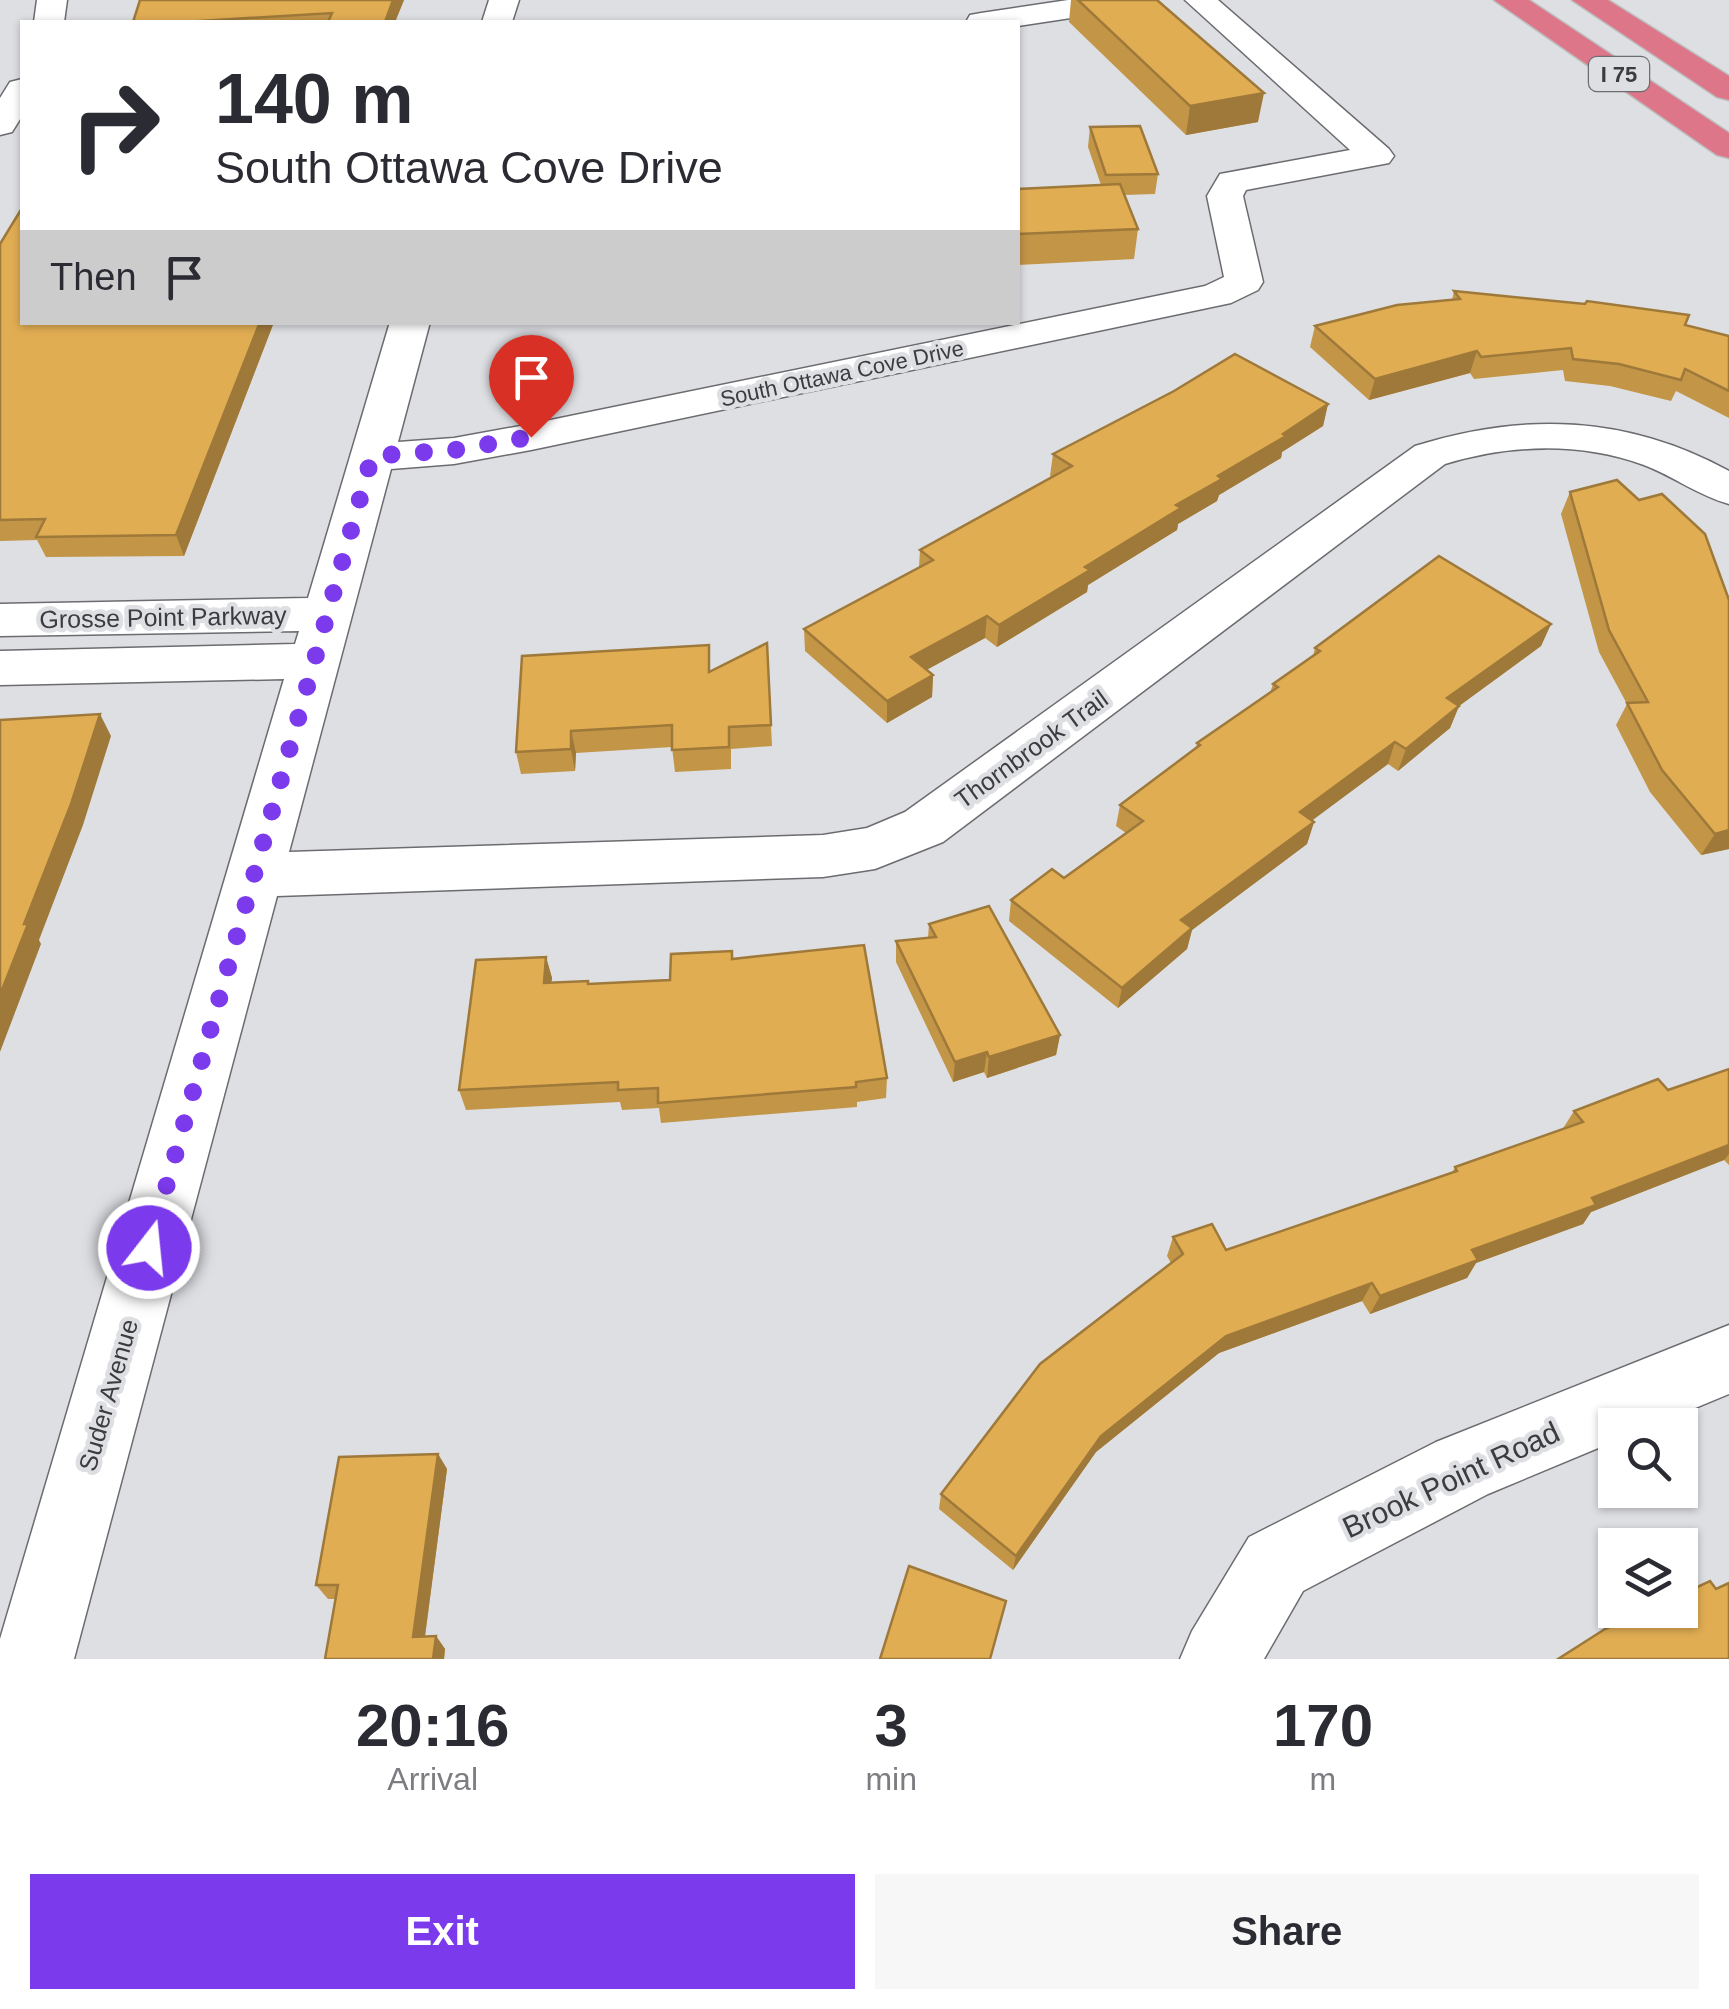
<!DOCTYPE html>
<html lang="en">
<head>
<meta charset="utf-8">
<style>
	body { margin:0; font-family:Arial,sans-serif; background:#f7f7f7; color:#2b2b33; height:100vh; display:flex; flex-direction:column; font-size:38px; white-space:nowrap }
	* { box-sizing:border-box; margin:0 }
	p { font-size:32px; color:#7c7c81 }
	.icon { flex:none; width:55px; height:55px; fill:none; stroke:currentColor; stroke-width:2; stroke-linecap:round; stroke-linejoin:round }
	.map { position:relative; height:1659px; overflow:hidden }
	.panel { display:flex; flex-direction:column; background:#fff; flex:1 }
	.panel>* { flex:none }
	.banner { position:absolute; left:20px; top:20px; width:1000px; height:305px; border-radius:0px; box-shadow:0 2px 8px #0004; background:#fff; color:#2b2b33; overflow:hidden }
	.fabs { position:absolute; left:1598px; top:1408px; display:grid; gap:20px }
	.fabs a { display:grid; place-items:center; width:100px; height:100px; border-radius:0px; background:#fff; box-shadow:0 2px 8px #0004; font-size:50px }
	.pin { position:absolute; display:grid; place-items:center; width:85px; height:85px; color:#fff; margin:-102px -42px; border-radius:50% 50% 50% 0; rotate:-45deg; box-shadow:0 0 10px #0007 }
	.pin .icon { rotate:45deg }
	.me { position:absolute; width:110px; margin:-55px; rotate:16deg; stroke-linejoin:round; filter:drop-shadow(0 0 8px #0008) }
	.turn { display:flex; align-items:center; gap:35px; height:210px; padding:0 30px; font-size:45px }
	.turn .icon { width:130px; height:130px; stroke-width:2.5 }
	.turn b { display:block; font-size:70px; line-height:85px }
	.then { display:flex; align-items:center; height:95px; padding:0 30px; background:#0003; gap:20px; font-size:38px }
	.eta { display:flex; justify-content:space-evenly; align-items:center; height:170px; text-align:center }
	.eta b { font-size:60px; font-weight:600; line-height:70px }
	.cta { display:flex; gap:20px; margin-top:auto; padding:20px 30px }
	.cta a { flex:1; height:115px; border-radius:0px; background:#7c3aed; color:#fff; font-size:40px; font-weight:600; line-height:115px; text-align:center }
	.cta a+a { background:#f7f7f7; color:#2b2b33 }
	.map>svg:first-child { display:block }
	.lines { fill:none; stroke-linecap:round; stroke-linejoin:round }
	.minor-casing { stroke:#6c6c70; stroke-width:3 }
	.highway-casing { stroke:#bdbdbd; stroke-width:3 }
	.minor { fill:#fff; fill-rule:evenodd }
	.highway { fill:#de7689; fill-rule:evenodd }
	.wall { fill:#c29547 }
	.shaded-wall { fill:#9e793a }
	.building { fill:#e1ad53; stroke:#9e793a; stroke-width:2.5 }
	.route { stroke:#7c3aed; stroke-width:18; stroke-dasharray:0 32.4 }
	.labels { text-anchor:middle; stroke-width:9; stroke-linejoin:round; paint-order:stroke }
	.shield { fill:#dedfe3; stroke:#6d6d70; stroke-width:2.5 }
	.shield-label { font-size:22px; font-weight:bold; fill:#3c3c3e }
	.far-street-label { font-size:22px; fill:#3c3c3e; stroke:#dedfe3 }
	.street-label { font-size:25px; fill:#3c3c3e; stroke:#dedfe3 }
	.near-street-label { font-size:30px; fill:#3c3c3e; stroke:#dedfe3 }
</style>
</head>
<body>
<div class="map">
<svg width="1729" height="1659" viewBox="0 0 1729 1659">
	<rect width="100%" height="100%" fill="#dedfe3"/>
	<g class="lines">
		<defs>
			<g id="minor">
				<polygon points="37,0 67,0 64,22 34,22"/>
				<polygon points="489,0 519,0 512,22 482,22"/>
				<polygon points="1068,0 1145,0 1141,6 1130,9 1018,26 1018,22 966,22 970,15 981,13"/>
				<path d="M1185,0H1218L1389,149L1394,156L1389,163L1246,190L1243,196L1263,282L1258,290L1231,303L531,450L454,464L391,469L289,852L823,835L867,828L905,812L1415,446C1524,412 1627,415 1729,471V504C1699,496 1673,476 1644,465C1580,442 1510,444 1445,464L943,842L875,869L823,877L277,896L74,1659H0V1639L284,679L0,685V651L295,644L299,631L0,636V604L308,598L390,322H430L398,442L454,438L531,424L1205,286L1224,277L1207,196L1220,174L1350,150Z"/>
				<polygon points="22,79 22,116 12,132 0,135 0,98 10,82"/>
				<polygon points="1729,1325 1729,1394 1654,1425 1615,1425 1615,1441 1488,1494 1303,1591 1264,1659 1180,1659 1192,1631 1249,1537 1436,1442"/>
			</g>
			<g id="highway">
				<polygon points="1494,0 1529,0 1729,133 1729,158 1717,155"/>
				<polygon points="1572,0 1608,0 1729,76 1729,100 1717,97"/>
			</g>
		</defs>
		<use href="#minor" class="minor-casing"/>
		<use href="#highway" class="highway-casing"/>
		<use href="#minor" class="minor"/>
		<use href="#highway" class="highway"/>
	</g>
	<g class="wall">
		<polygon points="140,0 404,0 395,22 133,22"/>
		<polygon points="1071,0 1157,0 1258,122 1186,135 1069,22"/>
		<polygon points="1090,127 1158,174 1155,194 1124,195 1138,229 1134,259 1018,265 1018,189 1101,185 1088,147"/>
		<polygon points="0,244 22,322 274,322 184,556 46,557 37,540 0,541"/>
		<polygon points="1454,291 1685,325 1729,336 1729,418 1676,391 1671,401 1610,386 1565,381 1563,370 1474,379 1470,373 1369,400 1310,347 1315,326 1452,300"/>
		<polygon points="1328,404 1323,426 1282,452 1281,458 1219,495 1217,501 1178,524 1177,530 1088,585 1087,592 997,647 985,638 926,670 933,675 932,697 887,723 805,651 804,629 919,567 920,550 1052,477 1050,476 1053,454"/>
		<polygon points="1570,492 1729,849 1701,855 1650,792 1616,725 1627,704 1599,652 1561,514"/>
		<polygon points="1551,624 1541,646 1459,706 1450,728 1398,771 1388,764 1312,820 1314,822 1307,844 1192,930 1187,949 1118,1008 1009,921 1011,900 1064,878 1126,833 1116,826 1120,805 1196,748 1197,743 1270,693 1273,684 1313,656 1315,648"/>
		<polygon points="767,643 772,746 731,749 731,769 675,772 672,747 576,753 575,771 521,774 516,752 711,671"/>
		<polygon points="929,924 1060,1035 1056,1055 987,1078 984,1072 953,1082 896,962 896,941 928,938"/>
		<polygon points="546,957 552,978 551,982 588,981 589,984 670,980 733,959 887,1078 886,1098 857,1102 857,1107 661,1123 659,1108 622,1110 620,1102 466,1110 459,1090"/>
		<polygon points="1729,1069 1729,1165 1724,1160 1591,1212 1583,1224 1476,1263 1467,1278 1370,1314 1362,1301 1219,1353 1096,1452 1013,1570 939,1509 941,1494 1171,1263 1167,1256 1173,1237 1226,1250 1452,1173 1455,1167 1562,1130 1574,1111 1668,1090"/>
		<polygon points="438,1454 447,1469 425,1637 436,1636 445,1649 444,1659 325,1659 335,1599 328,1599 316,1585"/>
	</g>
	<g class="shaded-wall">
		<polygon points="393,0 404,0 395,22 385,22"/>
		<polygon points="1264,93 1258,122 1186,135 1190,106"/>
		<polygon points="260,322 274,322 184,556 176,535"/>
		<polygon points="1477,351 1470,373 1369,400 1375,379"/>
		<polygon points="1328,404 1323,426 1282,452 1281,458 1219,495 1217,501 1178,524 1177,530 1088,585 1087,592 997,647 999,625 1218,476"/>
		<polygon points="987,616 985,638 910,679 911,657"/>
		<polygon points="1551,624 1541,646 1459,706 1450,728 1398,771 1406,749 1447,698"/>
		<polygon points="933,675 932,697 887,723 887,701"/>
		<polygon points="100,714 111,736 83,825 39,940 41,944 0,1052 0,996 24,924"/>
		<polygon points="571,731 576,753 575,771 571,749"/>
		<polygon points="1395,742 1388,764 1294,834 1300,812"/>
		<polygon points="1314,822 1307,844 1192,930 1187,949 1118,1008 1122,988 1181,920"/>
		<polygon points="1729,830 1729,849 1701,855 1715,834"/>
		<polygon points="546,957 552,978 549,1003 544,983"/>
		<polygon points="1060,1035 1056,1055 987,1078 989,1057"/>
		<polygon points="987,1052 984,1072 953,1082 955,1062"/>
		<polygon points="1729,1145 1729,1154 1724,1160 1591,1212 1583,1224 1476,1263 1467,1278 1370,1314 1380,1296 1472,1250 1592,1198"/>
		<polygon points="1372,1283 1362,1301 1219,1353 1096,1452 1013,1570 1016,1556 1101,1436 1226,1336"/>
		<polygon points="438,1454 447,1469 423,1650 413,1637"/>
		<polygon points="436,1636 445,1649 444,1659 433,1659"/>
	</g>
	<g class="building">
		<polygon points="140,0 393,0 385,22 328,22 332,13 184,22 133,22"/>
		<polygon points="1078,0 1157,0 1264,93 1190,106"/>
		<polygon points="1140,126 1158,174 1106,175 1090,127"/>
		<polygon points="1120,184 1138,229 1018,234 1018,189"/>
		<polygon points="22,208 22,322 260,322 176,535 36,537 45,519 0,520 0,244"/>
		<polygon points="1454,291 1585,304 1587,301 1689,315 1685,325 1729,336 1729,391 1685,369 1681,380 1619,364 1573,359 1571,348 1481,357 1477,351 1375,379 1315,326 1397,305 1460,299"/>
		<polygon points="1235,354 1328,404 1283,434 1286,436 1218,476 1222,479 1176,505 1181,508 1085,567 1090,570 999,625 987,616 911,657 933,675 887,701 804,629 933,560 920,550 1072,466 1053,454 1174,391"/>
		<polygon points="1617,480 1639,500 1662,494 1705,534 1729,600 1729,830 1715,834 1662,770 1627,703 1648,702 1609,630 1570,492"/>
		<polygon points="1439,556 1551,624 1447,698 1459,706 1406,749 1395,742 1300,812 1314,822 1181,920 1192,928 1122,988 1011,900 1052,869 1064,878 1143,821 1120,805 1200,745 1197,743 1278,687 1273,684 1320,651 1315,648"/>
		<polygon points="767,643 771,725 729,727 729,747 672,750 672,725 571,731 571,749 516,752 522,656 709,645 709,672"/>
		<polygon points="100,714 71,804 24,924 28,924 0,995 0,720"/>
		<polygon points="989,906 1060,1035 989,1057 987,1052 955,1062 896,941 936,937 929,924"/>
		<polygon points="864,945 887,1078 856,1082 856,1087 658,1103 658,1088 618,1090 618,1082 459,1090 476,960 546,957 544,983 588,981 588,984 670,980 671,954 732,951 732,959"/>
		<polygon points="1729,1069 1729,1145 1592,1198 1596,1205 1472,1250 1478,1260 1380,1296 1372,1283 1226,1336 1101,1436 1016,1556 941,1494 1040,1364 1183,1254 1173,1237 1212,1224 1226,1250 1457,1171 1455,1167 1583,1122 1574,1111 1658,1079 1668,1090"/>
		<polygon points="438,1454 413,1637 436,1636 433,1659 325,1659 338,1585 316,1585 339,1457"/>
		<polygon points="909,1566 1006,1601 990,1659 880,1659"/>
		<polygon points="1710,1581 1716,1589 1729,1583 1729,1659 1558,1659 1605,1629 1646,1610 1680,1610 1680,1595"/>
	</g>
	<g class="lines">
		<polyline class="route" points="149,1248 372,456 454,450 531,437"/>
	</g>
	<g class="labels">
		<rect class="shield" x="1589" y="57" width="60" height="34" rx="8"/>
		<g class="shield-label">
			<text x="1619" y="82">I 75</text>
		</g>
		<g class="far-street-label">
			<text transform="translate(842 373) rotate(-12)" y="8">South Ottawa Cove Drive</text>
		</g>
		<g class="street-label">
			<text transform="translate(163 617) rotate(-1)" y="9">Grosse Point Parkway</text>
			<text transform="translate(1031 749) rotate(-36)" y="9">Thornbrook Trail</text>
			<text transform="translate(108 1395) rotate(-74)" y="9">Suder Avenue</text>
		</g>
		<g class="near-street-label">
			<text transform="translate(1451 1480) rotate(-25)" y="10">Brook Point Road</text>
		</g>
	</g>
</svg>
<div class="fabs">
<a><svg class="icon" aria-label="search" viewBox="0 0 24 24"><circle cx="10" cy="10" r="6"/><path d="M15 15l6 6"/></svg></a>
<a><svg class="icon" aria-label="layers" viewBox="0 0 24 24"><path d="M12 4l9 5-9 5-9-5zM3 14l9 5 9-5"/></svg></a>
</div>
<div class="pin" style="left:531px;top:437px;background:#d93025"><svg class="icon" aria-label="arrive" viewBox="0 0 24 24"><path d="M6 21V4h12l-3 4 3 4H6"/></svg></div>
<svg class="me" style="left:149px;top:1248px" viewBox="-20 -20 40 40"><circle r="17" fill="#7c3aed" stroke="#fff" stroke-width="3"/><path d="M0-11L8 9 0 5-8 9z" fill="#fff"/></svg>
<div class="banner">
<div class="turn"><svg class="icon" aria-label="right" viewBox="0 0 24 24"><path d="M7 20v-9h11M14 6l5 5-5 5"/></svg><div><b>140 m</b>South Ottawa Cove Drive</div></div>
<div class="then">Then<svg class="icon" aria-label="arrive" viewBox="0 0 24 24"><path d="M6 21V4h12l-3 4 3 4H6"/></svg></div>
</div>
</div>
<section class="panel">
<div class="eta">
<div><b>20:16</b><p>Arrival</p></div>
<div><b>3</b><p>min</p></div>
<div><b>170</b><p>m</p></div>
</div>
<div class="cta"><a>Exit</a><a>Share</a></div>
</section>
</body>
</html>
